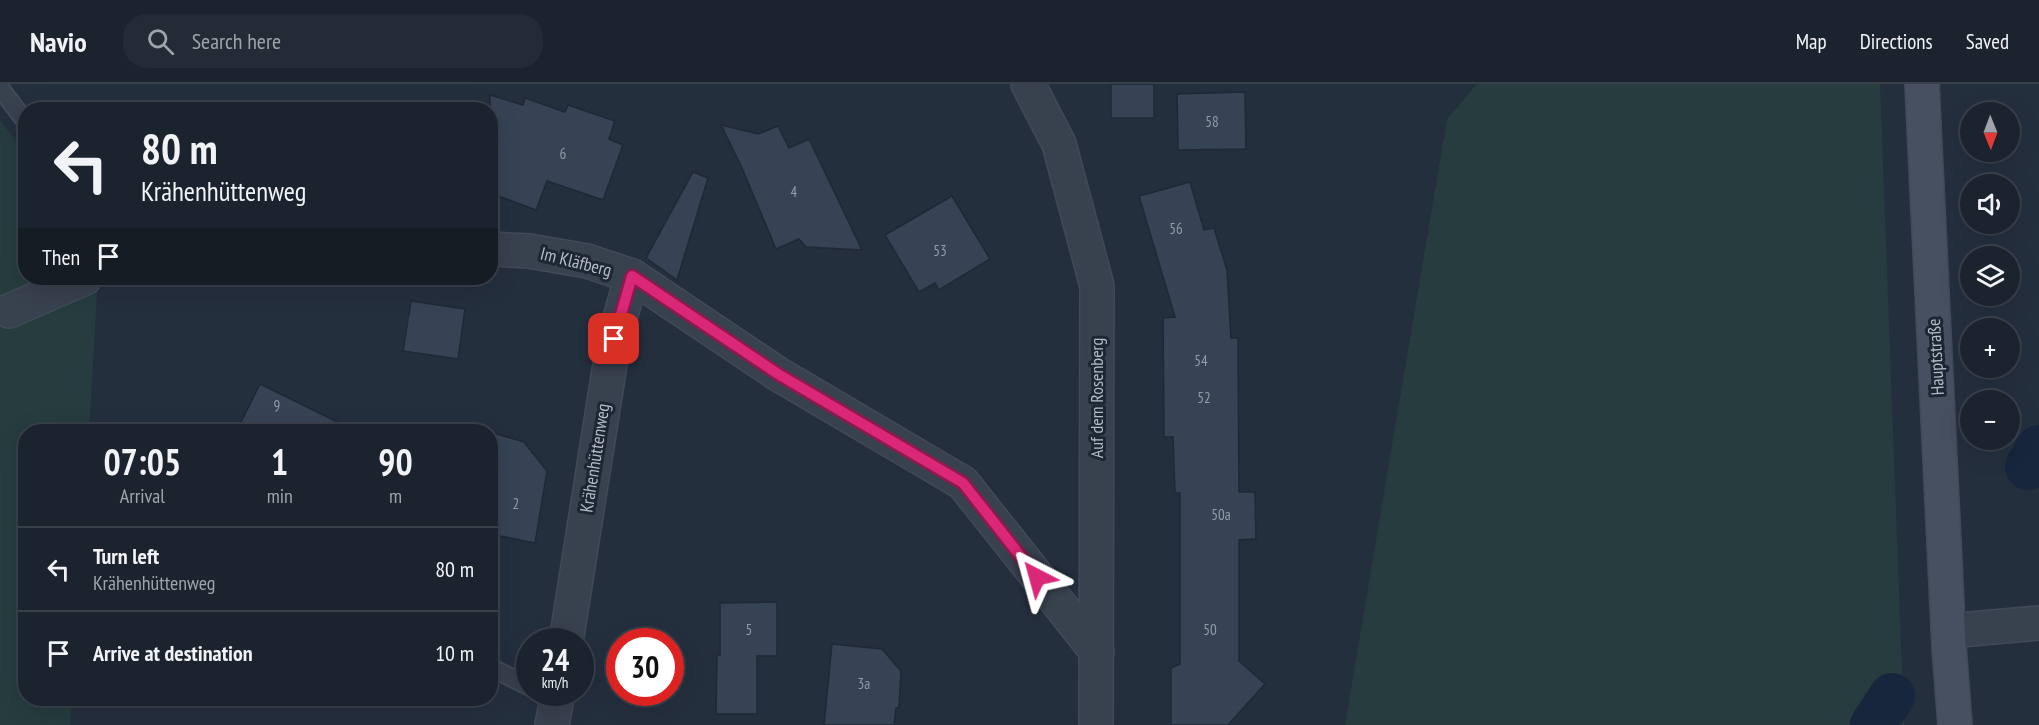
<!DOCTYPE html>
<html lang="en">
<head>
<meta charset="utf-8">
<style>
	body { margin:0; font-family:"PT Sans Narrow",sans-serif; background:#242b36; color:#f1f3f6; height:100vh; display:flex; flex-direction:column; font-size:22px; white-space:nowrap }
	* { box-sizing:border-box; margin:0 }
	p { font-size:20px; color:#a0a4aa }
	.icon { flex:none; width:33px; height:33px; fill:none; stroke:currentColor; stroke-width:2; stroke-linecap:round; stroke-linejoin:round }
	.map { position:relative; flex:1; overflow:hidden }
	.details { position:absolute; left:18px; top:340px; width:480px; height:282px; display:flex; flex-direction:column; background:#1b232e; border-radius:24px; box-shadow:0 6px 24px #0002,0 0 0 2px #39404a }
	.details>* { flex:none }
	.hud { position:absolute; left:18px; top:18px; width:480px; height:183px; border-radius:24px; box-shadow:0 6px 24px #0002,0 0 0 2px #39404a; background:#1b232e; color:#f1f3f6; overflow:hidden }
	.needle { width:39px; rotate:179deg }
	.buttons { position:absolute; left:1960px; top:18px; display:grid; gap:12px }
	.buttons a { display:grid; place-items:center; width:60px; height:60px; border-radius:50%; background:#1b232e; box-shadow:0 6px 24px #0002,0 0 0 2px #39404a; font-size:30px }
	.speed { position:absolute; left:516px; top:544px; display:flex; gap:12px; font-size:30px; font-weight:700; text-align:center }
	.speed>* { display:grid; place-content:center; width:78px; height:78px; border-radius:50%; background:#1b232e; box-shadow:0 6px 24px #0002,0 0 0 2px #39404a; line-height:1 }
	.speed small { font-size:15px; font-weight:400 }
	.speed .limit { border:9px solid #d22; background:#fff; color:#111 }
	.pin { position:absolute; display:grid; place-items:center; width:51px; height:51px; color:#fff; margin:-26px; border-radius:12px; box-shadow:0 3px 9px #0006 }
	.me { position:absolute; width:66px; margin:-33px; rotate:321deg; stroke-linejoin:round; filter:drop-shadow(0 0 4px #0008) }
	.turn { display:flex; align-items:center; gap:21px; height:126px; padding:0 24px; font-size:27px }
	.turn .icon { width:78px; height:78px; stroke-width:2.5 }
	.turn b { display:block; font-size:42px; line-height:51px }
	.then { display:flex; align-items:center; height:57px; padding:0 24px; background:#0003; gap:12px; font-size:22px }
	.eta { display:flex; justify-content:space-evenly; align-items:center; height:102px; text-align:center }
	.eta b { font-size:36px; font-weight:700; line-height:42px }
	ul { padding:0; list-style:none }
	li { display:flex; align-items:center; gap:18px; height:84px; padding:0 24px; border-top:2px solid #39404a }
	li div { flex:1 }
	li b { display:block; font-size:22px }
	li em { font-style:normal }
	header { display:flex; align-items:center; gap:36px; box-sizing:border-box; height:84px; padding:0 30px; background:#1b232e; border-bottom:2px solid #39404a }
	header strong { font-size:28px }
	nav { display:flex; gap:33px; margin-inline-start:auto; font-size:21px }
	.search { width:420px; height:54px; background:#242b36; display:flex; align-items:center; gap:15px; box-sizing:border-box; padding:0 21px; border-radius:24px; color:#a0a4aa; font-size:22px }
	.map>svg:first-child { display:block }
	.green { fill:#263c3f }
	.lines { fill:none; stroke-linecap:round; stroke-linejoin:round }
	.canal { stroke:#17263c; stroke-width:46 }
	.building { fill:#364354; stroke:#1f2835; stroke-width:1.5 }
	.service-casing { stroke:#414a57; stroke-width:20 }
	.minor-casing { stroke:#414a57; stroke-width:36 }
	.secondary-casing { stroke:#414a57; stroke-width:36 }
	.service { stroke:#38414e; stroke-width:16 }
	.minor { stroke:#38414e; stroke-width:33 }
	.secondary { stroke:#465061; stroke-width:33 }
	.route-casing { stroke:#8e194d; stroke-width:15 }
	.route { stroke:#db2777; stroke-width:10 }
	.labels { text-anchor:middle; stroke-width:6; stroke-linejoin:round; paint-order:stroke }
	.number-label { font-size:15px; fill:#929caa }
	.street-label { font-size:18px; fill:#b4bcc9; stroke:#1d2633 }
</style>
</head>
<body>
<header>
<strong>Navio</strong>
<div class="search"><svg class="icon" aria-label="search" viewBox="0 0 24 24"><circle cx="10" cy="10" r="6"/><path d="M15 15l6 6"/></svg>Search here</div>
<nav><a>Map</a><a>Directions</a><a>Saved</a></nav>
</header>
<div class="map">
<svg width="2039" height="641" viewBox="0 0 2039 641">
	<rect width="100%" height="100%" fill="#242f3e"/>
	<g class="green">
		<polygon points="1477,0 1880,0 1904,641 1345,641 1447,35"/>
		<polygon points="0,36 25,69 26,194 98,194 89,348 26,348 26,615 72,615 70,641 0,641"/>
	</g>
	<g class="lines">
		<g class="canal">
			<polyline points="2028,383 2039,364"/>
			<polyline points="1873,641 1892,612"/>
		</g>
	</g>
	<g class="building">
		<rect x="1111" y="0" width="43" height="34"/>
		<polygon points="1245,8 1246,65 1178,66 1177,10"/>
		<polygon points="490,11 523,21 525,14 565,28 568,21 615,37 609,55 623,61 603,116 547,97 536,126 490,109"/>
		<polygon points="721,41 758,50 778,42 789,64 809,55 862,166 806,163 799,155 776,165 742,84"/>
		<polygon points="693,88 708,94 677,196 646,174"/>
		<polygon points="1190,98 1204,146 1214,144 1227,186 1231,254 1238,254 1239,408 1255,408 1256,455 1239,456 1239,577 1265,600 1228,641 1171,641 1171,584 1180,580 1180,409 1175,409 1173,353 1164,353 1163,234 1175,233 1139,112"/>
		<polygon points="952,112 990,175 939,206 935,199 919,208 885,151"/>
		<polygon points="411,217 465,225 458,275 403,267"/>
		<polygon points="260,300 358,348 236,348"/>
		<polygon points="490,348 524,358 547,387 535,459 490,450"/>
		<polygon points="777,518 777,572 757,572 757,630 716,630 717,571 720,571 720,519"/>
		<polygon points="832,560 882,565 901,587 899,624 896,624 894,641 824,641"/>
	</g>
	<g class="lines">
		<defs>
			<g id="service">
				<polyline points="0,4 26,38"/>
				<polyline points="490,583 530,603"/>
			</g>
			<g id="minor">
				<polyline points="1028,0 1059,60 1097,202 1096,641"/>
				<polyline points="490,165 529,167 587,177 632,192 778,290 963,399 1097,568"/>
				<polyline points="9,227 85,194"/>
				<polyline points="1949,547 2039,539"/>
				<polyline points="566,558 614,255 632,192"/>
				<polyline points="552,641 558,609"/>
			</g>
			<polyline id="secondary" points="1922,0 1949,563 1955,641"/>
		</defs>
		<use href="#service" class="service-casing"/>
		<use href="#minor" class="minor-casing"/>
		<use href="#secondary" class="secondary-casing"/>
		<use href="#service" class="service"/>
		<use href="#minor" class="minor"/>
		<use href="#secondary" class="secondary"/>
	</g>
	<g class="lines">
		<defs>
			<polyline id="route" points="614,255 632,192 778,290 963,399 1037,493"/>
		</defs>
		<use href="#route" class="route-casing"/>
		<use href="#route" class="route"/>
	</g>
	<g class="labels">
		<g class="number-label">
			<text x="1212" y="43">58</text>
			<text x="563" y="75">6</text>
			<text x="794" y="113">4</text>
			<text x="1176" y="150">56</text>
			<text x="940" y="172">53</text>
			<text x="1201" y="282">54</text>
			<text x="1204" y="319">52</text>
			<text x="277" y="327">9</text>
			<text x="516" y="425">2</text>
			<text x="1221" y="436">50a</text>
			<text x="749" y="551">5</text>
			<text x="1210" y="551">50</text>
			<text x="864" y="605">3a</text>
		</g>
		<g class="street-label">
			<text transform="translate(576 178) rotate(14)" y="6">Im Kläfberg</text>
			<text transform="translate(1936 273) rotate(-93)" y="6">Hauptstraße</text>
			<text transform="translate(1097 314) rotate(-90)" y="6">Auf dem Rosenberg</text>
			<text transform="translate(595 374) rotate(-81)" y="6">Krähenhüttenweg</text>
		</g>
	</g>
</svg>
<div class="buttons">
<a><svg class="needle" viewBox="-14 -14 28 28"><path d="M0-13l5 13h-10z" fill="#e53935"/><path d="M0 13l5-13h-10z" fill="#a0a4aa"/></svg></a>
<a><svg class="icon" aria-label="sound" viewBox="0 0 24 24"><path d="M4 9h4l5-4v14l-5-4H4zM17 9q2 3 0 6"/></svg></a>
<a><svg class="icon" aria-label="layers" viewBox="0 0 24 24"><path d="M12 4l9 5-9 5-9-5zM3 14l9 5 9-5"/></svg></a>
<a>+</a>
<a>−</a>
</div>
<div class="speed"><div>24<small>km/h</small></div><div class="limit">30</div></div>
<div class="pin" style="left:614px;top:255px;background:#d93025"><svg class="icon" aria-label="arrive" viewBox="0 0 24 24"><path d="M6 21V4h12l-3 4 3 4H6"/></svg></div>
<svg class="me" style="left:1037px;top:493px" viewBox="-20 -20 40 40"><path d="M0-17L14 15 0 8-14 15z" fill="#db2777" stroke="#fff" stroke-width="4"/></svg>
<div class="hud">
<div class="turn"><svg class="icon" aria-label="left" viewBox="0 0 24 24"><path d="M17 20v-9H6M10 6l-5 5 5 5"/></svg><div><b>80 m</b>Krähenhüttenweg</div></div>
<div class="then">Then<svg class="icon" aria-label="arrive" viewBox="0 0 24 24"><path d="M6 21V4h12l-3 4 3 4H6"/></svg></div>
</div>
<section class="details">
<div class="eta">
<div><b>07:05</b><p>Arrival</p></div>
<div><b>1</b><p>min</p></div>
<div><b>90</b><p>m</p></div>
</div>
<ul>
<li><svg class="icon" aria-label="left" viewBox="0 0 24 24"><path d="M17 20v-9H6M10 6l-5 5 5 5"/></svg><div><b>Turn left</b><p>Krähenhüttenweg</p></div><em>80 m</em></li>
<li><svg class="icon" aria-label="arrive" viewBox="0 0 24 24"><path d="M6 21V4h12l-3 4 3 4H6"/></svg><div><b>Arrive at destination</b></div><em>10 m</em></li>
</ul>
</section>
</div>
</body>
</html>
